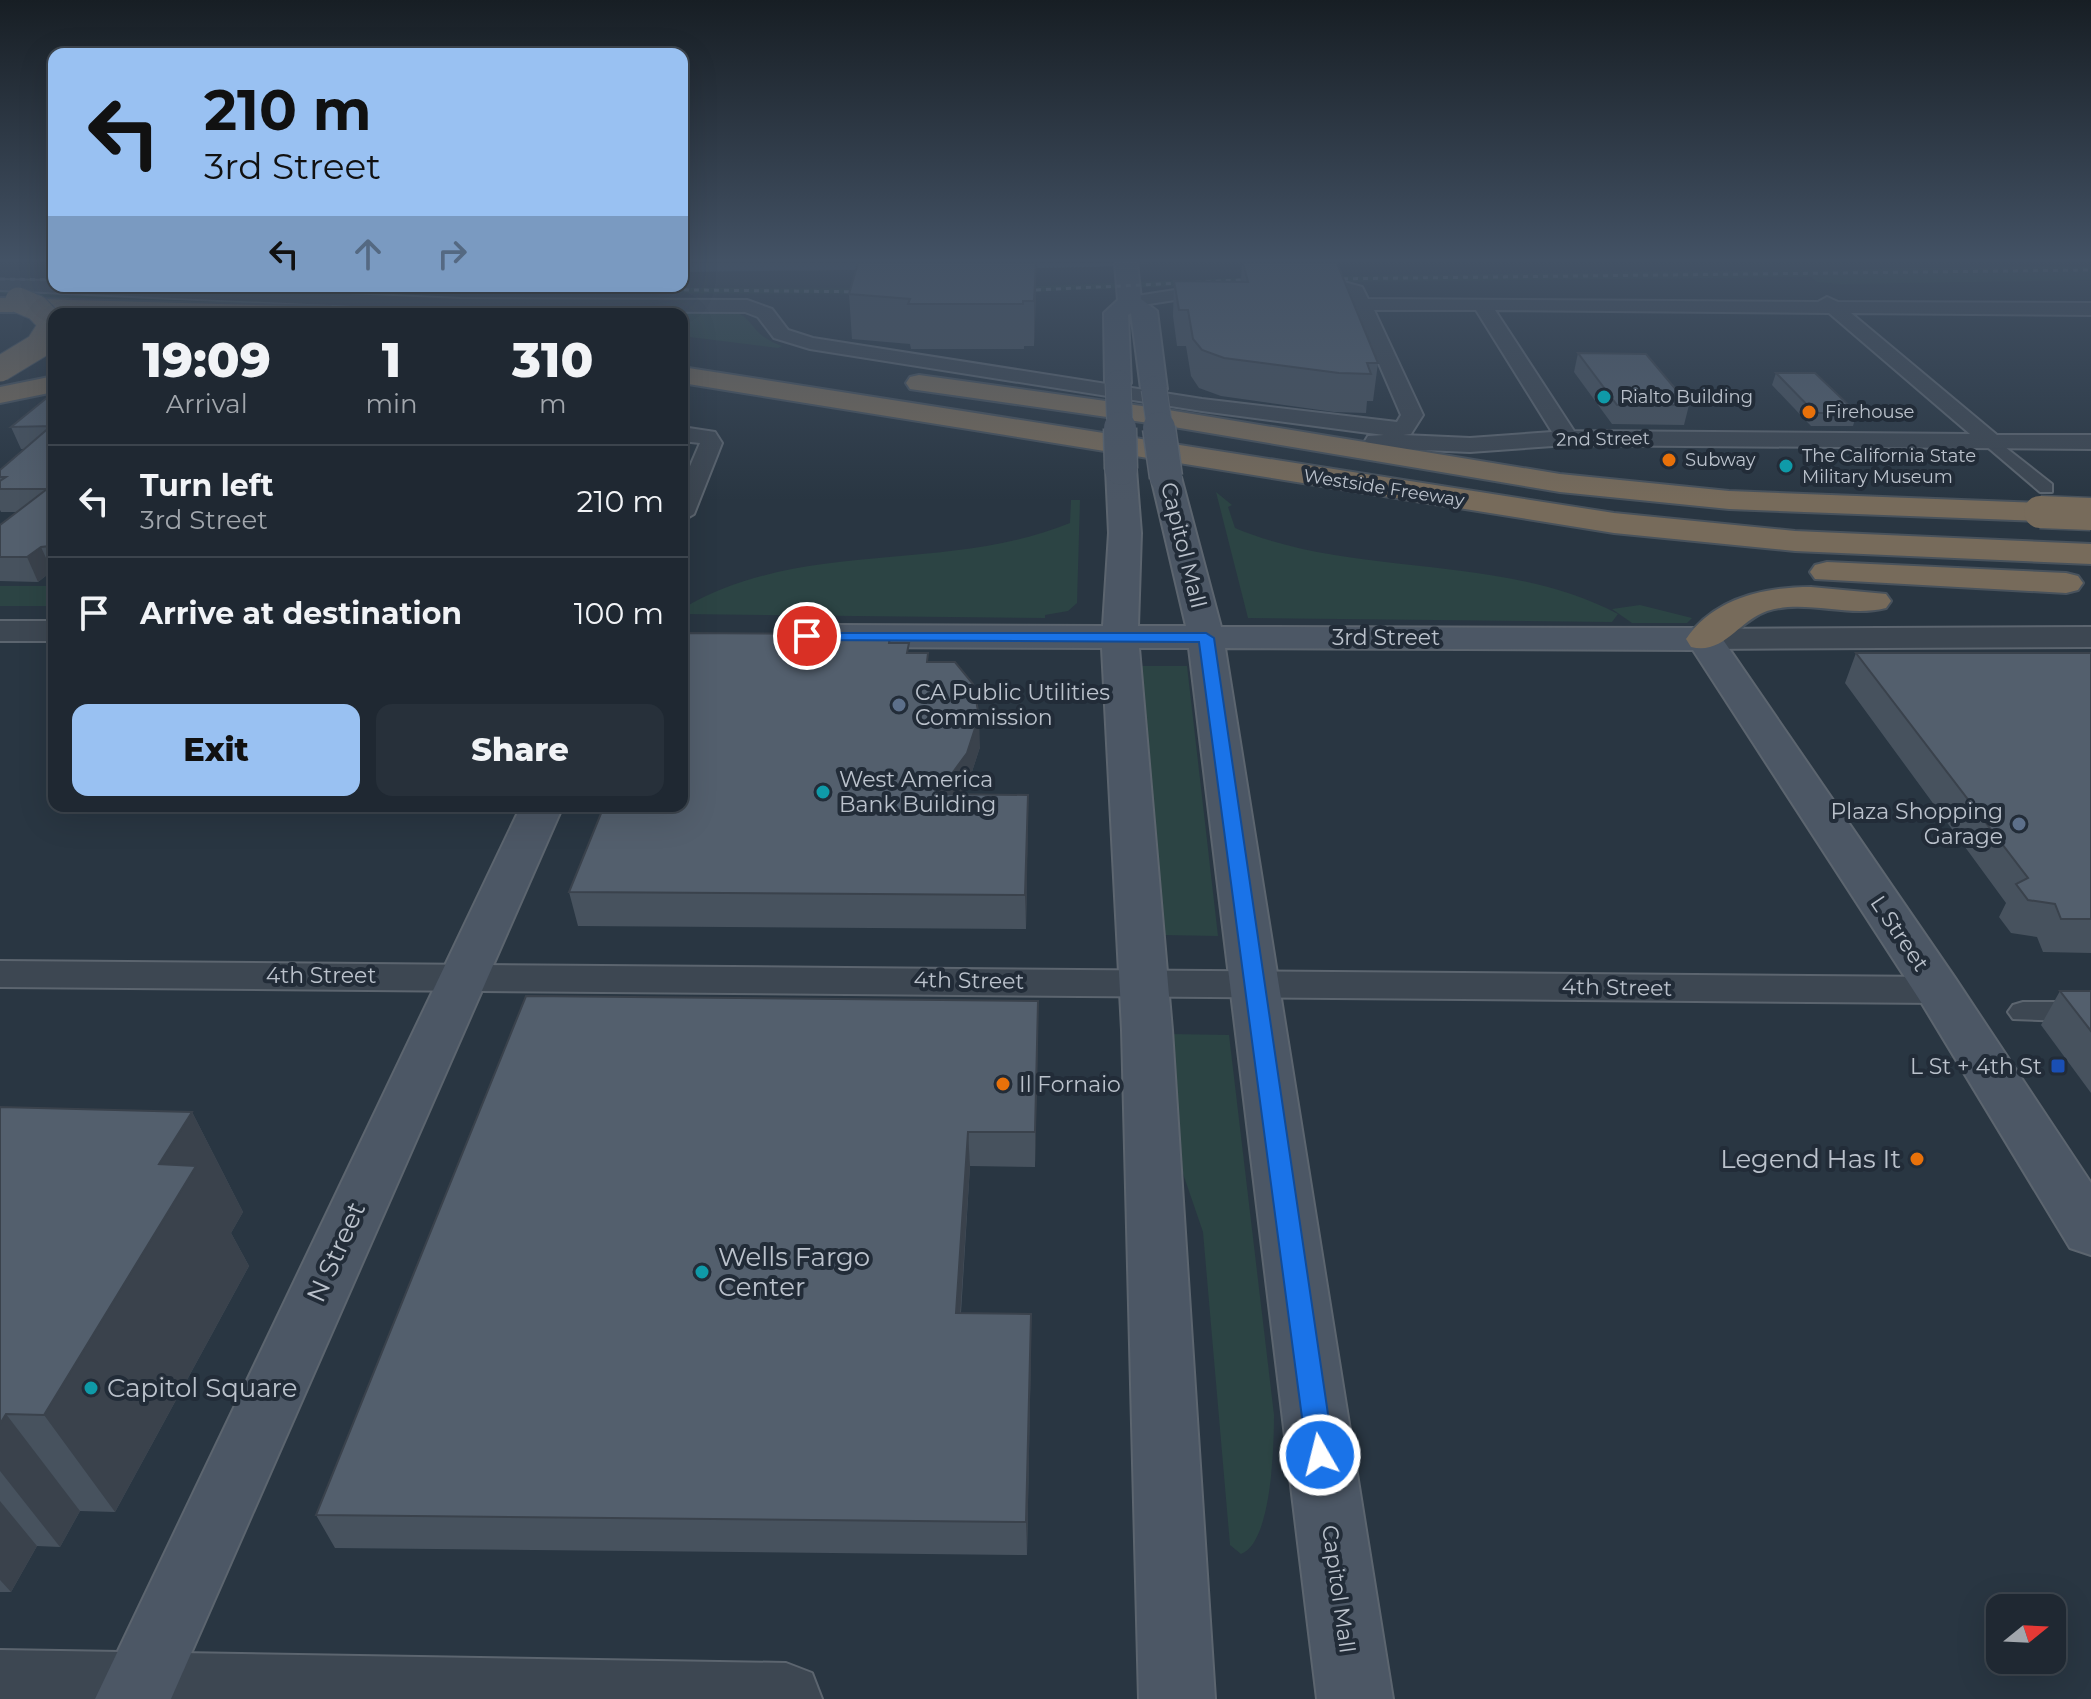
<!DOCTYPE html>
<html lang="en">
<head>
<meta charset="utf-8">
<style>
	body { margin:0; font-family:Montserrat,sans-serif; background:#27303a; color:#f1f3f6; height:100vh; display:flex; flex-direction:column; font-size:30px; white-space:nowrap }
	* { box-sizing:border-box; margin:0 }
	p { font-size:26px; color:#a1a6ac }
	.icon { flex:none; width:44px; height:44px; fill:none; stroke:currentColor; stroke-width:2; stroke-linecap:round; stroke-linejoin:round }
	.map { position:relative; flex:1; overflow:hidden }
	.panel { position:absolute; left:48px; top:308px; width:640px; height:504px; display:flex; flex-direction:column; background:#1f2832; border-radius:16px; box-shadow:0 8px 32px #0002,0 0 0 2px #3c444d }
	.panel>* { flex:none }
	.banner { position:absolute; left:48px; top:48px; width:640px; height:244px; border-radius:16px; box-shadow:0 8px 32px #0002,0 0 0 2px #3c444d; background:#99c1f2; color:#111; overflow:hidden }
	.needle { width:52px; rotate:72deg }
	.tools { position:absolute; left:1986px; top:1594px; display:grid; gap:16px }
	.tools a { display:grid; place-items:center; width:80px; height:80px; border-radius:16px; background:#1f2832; box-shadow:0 8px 32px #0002,0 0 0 2px #3c444d; font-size:40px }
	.pin { position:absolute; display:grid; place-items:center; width:68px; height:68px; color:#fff; margin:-34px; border:4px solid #fff; border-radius:50%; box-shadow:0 2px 8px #0007 }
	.me { position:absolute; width:88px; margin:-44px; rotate:352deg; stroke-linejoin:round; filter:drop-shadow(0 0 6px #0008) }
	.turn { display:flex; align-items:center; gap:28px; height:168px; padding:0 24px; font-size:36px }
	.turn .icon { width:104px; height:104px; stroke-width:2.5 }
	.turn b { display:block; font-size:56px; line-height:68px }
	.lanes { display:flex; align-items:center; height:76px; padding:0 24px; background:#0003; justify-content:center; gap:40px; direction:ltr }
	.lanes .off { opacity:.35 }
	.eta { display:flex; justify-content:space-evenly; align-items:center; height:136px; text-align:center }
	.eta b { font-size:48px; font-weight:800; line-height:56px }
	.action { display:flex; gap:16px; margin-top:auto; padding:16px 24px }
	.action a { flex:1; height:92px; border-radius:16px; background:#99c1f2; color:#111; font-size:32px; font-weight:800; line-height:92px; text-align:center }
	.action a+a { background:#27303a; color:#f1f3f6 }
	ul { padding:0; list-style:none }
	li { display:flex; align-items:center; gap:24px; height:112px; padding:0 24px; border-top:2px solid #3c444d }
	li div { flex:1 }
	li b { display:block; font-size:30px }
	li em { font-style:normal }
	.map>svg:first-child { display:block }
	.green { fill:#2c4444 }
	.water { fill:#40546a }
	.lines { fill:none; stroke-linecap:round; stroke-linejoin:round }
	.pedestrian-casing { stroke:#5c656f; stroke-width:4 }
	.minor-casing { stroke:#5c656f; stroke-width:4 }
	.tertiary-casing { stroke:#5c656f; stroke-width:4 }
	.secondary-casing { stroke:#5c656f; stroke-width:4 }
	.motorway-casing { stroke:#48525c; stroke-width:4 }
	.pedestrian { fill:#3d4752; fill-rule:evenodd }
	.minor { fill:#3d4752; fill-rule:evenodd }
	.tertiary { fill:#3d4752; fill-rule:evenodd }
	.secondary { fill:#4c5765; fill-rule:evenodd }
	.motorway { fill:#776b5b; fill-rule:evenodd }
	.rail { stroke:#606c79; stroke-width:3; stroke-dasharray:5 5; stroke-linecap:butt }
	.secondary-bridge-far1-casing { stroke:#5c656f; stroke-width:27; stroke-linecap:butt }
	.secondary-bridge-casing { stroke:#5c656f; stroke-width:35; stroke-linecap:butt }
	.motorway-bridge-far1-casing { stroke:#48525c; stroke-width:27; stroke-linecap:butt }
	.motorway-bridge-casing { stroke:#48525c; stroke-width:35; stroke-linecap:butt }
	.secondary-bridge-far1 { stroke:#4c5765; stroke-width:25 }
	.secondary-bridge { stroke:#4c5765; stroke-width:32 }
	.motorway-bridge-far1 { stroke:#776b5b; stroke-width:25 }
	.motorway-bridge { stroke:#776b5b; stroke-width:32 }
	.wall { fill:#47525e }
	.shaded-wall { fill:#3a424c }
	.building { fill:#535f6d; stroke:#3a424c; stroke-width:2 }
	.route { fill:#1a73e8; stroke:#114b97; stroke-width:2 }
	.culture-dot { fill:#0f9aa8; stroke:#222c38; stroke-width:3 }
	.food-dot { fill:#e8710a; stroke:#222c38; stroke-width:3 }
	.service-dot { fill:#5c6f8a; stroke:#222c38; stroke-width:3 }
	.transit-dot { fill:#1a4fb4; stroke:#222c38; stroke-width:3 }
	.labels { text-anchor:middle; stroke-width:8; stroke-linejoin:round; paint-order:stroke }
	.far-poi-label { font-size:18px; fill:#bbc2cc; stroke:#222c38; text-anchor:start }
	.far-street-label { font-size:18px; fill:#bbc2cc; stroke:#222c38 }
	.street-label { font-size:22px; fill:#bbc2cc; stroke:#222c38 }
	.poi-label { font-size:22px; fill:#bbc2cc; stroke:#222c38; text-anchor:start }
	.near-poi-label { font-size:26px; fill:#bbc2cc; stroke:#222c38; text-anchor:start }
	.near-street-label { font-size:26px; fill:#bbc2cc; stroke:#222c38 }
</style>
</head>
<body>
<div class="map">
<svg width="2091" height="1699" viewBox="0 0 2091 1699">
	<rect width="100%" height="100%" fill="#293642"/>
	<g class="green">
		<polygon points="2091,266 2091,280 1842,284 1817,282 1811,277 1254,283 978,294 481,293 244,286 967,289 1266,277"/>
		<polygon points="0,288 392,307 400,311 50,302 0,293"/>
		<path d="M458,311L736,312C754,319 752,336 782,346L778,348L682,336V314L445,313Z"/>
		<path d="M1216,492L1232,505L1228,507L1235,528C1357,579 1500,552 1618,614L1612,622L1248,618Z"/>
		<path d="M1071,500H1080L1077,603L1068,611L1045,615V618L682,614V609C799,538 946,574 1070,523Z"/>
		<polygon points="54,583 54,606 0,606 0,586 50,586"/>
		<polygon points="1640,605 1692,618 1687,623 1632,623 1612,609"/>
		<polygon points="1142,666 1187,666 1218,936 1162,935"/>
		<path d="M1168,1034L1229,1035L1274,1415C1274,1444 1272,1543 1241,1554L1230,1545L1203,1232L1178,1159Z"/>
	</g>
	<polygon class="water" points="682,263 1149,263 1099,267 682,272"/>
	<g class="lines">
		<defs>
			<g id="pedestrian">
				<polygon points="1991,436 2052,484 2052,492 2040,492 1985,445 1985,437"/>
				<polygon points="2023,1002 2091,1002 2091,1022 2013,1019 2008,1012 2013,1005"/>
			</g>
			<g id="minor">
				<path d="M0,280L54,281V286H173L460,299L747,300L772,309L788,330L813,338L1202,399L1397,422L1401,415L1349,294L1301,292L1292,287L1295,283L1344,282L1362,287L1368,299L1818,302L1827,297L1838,302L2091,303V315L1851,313L1997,435H2091V449L1567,445L1470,452L1376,448L1365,441L1368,436L1384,435L1202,411L810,349L774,338L758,317L745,312L460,311L0,290ZM1374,310H1476L1552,432L1470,438L1403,435L1411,434L1423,415ZM1495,310L1829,313L1970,434L1574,431Z"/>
				<polygon points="1220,283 1229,288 1226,292 1130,307 1121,302 1130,297"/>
				<polygon points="682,427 715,432 722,443 694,514 682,521 682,485 700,443 682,441"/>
				<polygon points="0,961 1938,977 1951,981 1957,990 1951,999 1938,1003 0,987"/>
			</g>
			<g id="tertiary">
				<rect x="0" y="621" width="54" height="20"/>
				<polygon points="2091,627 2091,647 1704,649 1692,646 1687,639 1692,632 1704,629"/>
				<polygon points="0,1650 786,1663 812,1673 822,1699 0,1699"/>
			</g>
			<g id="secondary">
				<polygon points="1115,263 1137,263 1141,299 1157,311 1167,389 1163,395 1145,395 1141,389 1131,313 1128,315 1131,383 1127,389 1109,389 1105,383 1104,313 1118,300"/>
				<polygon points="1121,460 1132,463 1136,469 1141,533 1138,626 1186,626 1151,477 1155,471 1177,471 1181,477 1221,627 1704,628 1717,631 1955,978 2091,1183 2091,1255 2070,1248 1921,1002 1693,650 1225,648 1393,1699 1317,1699 1189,648 1139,648 1172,1030 1215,1699 1139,1699 1122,1030 1102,648 832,647 819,644 814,636 819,628 832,625 1103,626 1109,533 1106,469 1110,463"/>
				<polygon points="521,806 563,806 171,1699 95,1699"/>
			</g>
			<g id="motorway">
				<polygon points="0,298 330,307 342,314 0,312"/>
				<polygon points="682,367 1614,513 1795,531 2091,544 2091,564 1795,551 1614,533 682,383"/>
				<polygon points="919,375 1156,408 1560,474 1729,491 2040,503 2051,505 2056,512 2051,519 2040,521 1729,509 1560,492 1156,424 910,389 906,383 910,377"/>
				<polygon points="54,376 54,392 0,403 0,387"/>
				<polygon points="1827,562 2066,573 2078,576 2083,583 2078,590 2066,593 1815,579 1810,572 1815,565"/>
				<path d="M1811,587L1886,594L1891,601L1886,608C1848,618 1806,599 1767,611C1738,621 1724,655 1691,647L1686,639C1714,598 1765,587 1811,587Z"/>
			</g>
		</defs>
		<use href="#pedestrian" class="pedestrian-casing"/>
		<use href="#minor" class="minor-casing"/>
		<use href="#tertiary" class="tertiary-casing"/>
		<use href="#secondary" class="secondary-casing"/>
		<use href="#motorway" class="motorway-casing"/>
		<use href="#pedestrian" class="pedestrian"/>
		<use href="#minor" class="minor"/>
		<use href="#tertiary" class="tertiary"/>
		<use href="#secondary" class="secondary"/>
		<use href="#motorway" class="motorway"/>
		<g class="rail">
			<polyline points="0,279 54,280"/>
			<polyline points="1323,279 2091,270"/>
			<polyline points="344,286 872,292"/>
			<polyline points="1016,291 1263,279"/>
		</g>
		<defs>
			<g id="secondary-bridge-far1">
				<polyline points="1118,383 1120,430"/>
				<polyline points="1154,389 1160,430"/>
			</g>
			<g id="secondary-bridge">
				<polyline points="1120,428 1121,469"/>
				<polyline points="1159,428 1166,477"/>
			</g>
			<polyline id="motorway-bridge-far1" points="0,369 38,346 52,324 37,308 18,300"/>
			<polyline id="motorway-bridge" points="2040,512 2091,514"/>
		</defs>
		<use href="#secondary-bridge-far1" class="secondary-bridge-far1-casing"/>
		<use href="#secondary-bridge" class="secondary-bridge-casing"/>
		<use href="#motorway-bridge-far1" class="motorway-bridge-far1-casing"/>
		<use href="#motorway-bridge" class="motorway-bridge-casing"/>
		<use href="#secondary-bridge-far1" class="secondary-bridge-far1"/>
		<use href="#secondary-bridge" class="secondary-bridge"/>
		<use href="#motorway-bridge-far1" class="motorway-bridge-far1"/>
		<use href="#motorway-bridge" class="motorway-bridge"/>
	</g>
	<g class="wall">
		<polygon points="1036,263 1034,346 1024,346 1024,349 911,349 910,344 852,339 849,294"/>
		<polygon points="1242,263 1337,263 1378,363 1373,401 1367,401 1366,413 1334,412 1221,396 1199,388 1191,376 1186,346 1177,346 1173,316 1174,281 1241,282"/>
		<polygon points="1578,353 1689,405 1684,425 1612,424 1574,372"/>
		<polygon points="1776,373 1857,413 1853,426 1811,426 1772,385"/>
		<polygon points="54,392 54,571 52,571 38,582 0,581 0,525 17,512 1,512 0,510 0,470 25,449 21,449 11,427"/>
		<polygon points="890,634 891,643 928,662 980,747 968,784 961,795 1028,795 1026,929 578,926 569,892"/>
		<polygon points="1856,653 2091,653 2091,953 2043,952 2037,937 2011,933 1999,917 2006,903 1845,683"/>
		<polygon points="2060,991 2091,991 2091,1093 2041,1025"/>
		<polygon points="1038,1001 1035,1167 970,1166 961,1313 1031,1349 1027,1555 335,1548 316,1515"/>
		<polygon points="0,1107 192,1112 243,1212 231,1233 249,1266 115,1512 80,1511 60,1547 37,1546 11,1592 0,1592"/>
	</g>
	<g class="shaded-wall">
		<polygon points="1036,263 1036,302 1034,346 1034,301"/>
		<polygon points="54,543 54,556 50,546"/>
		<polygon points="41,547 52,571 38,582 27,557"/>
		<polygon points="979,716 980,747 968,784 939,827 937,794"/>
		<polygon points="1028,795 1028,827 1026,929 1025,895"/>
		<polygon points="1038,1001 1038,1035 1035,1167 1035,1132"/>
		<polygon points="192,1112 243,1212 231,1233 249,1266 115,1512 44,1415 159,1164"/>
		<polygon points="968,1132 970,1166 958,1348 956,1313"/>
		<polygon points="1031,1314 1031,1349 1027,1555 1026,1522"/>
		<polygon points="6,1414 80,1511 60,1547 0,1471 0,1424"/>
		<polygon points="0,1501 37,1546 11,1592 0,1580"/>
	</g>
	<g class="building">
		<polygon points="858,263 1036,263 1034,301 1023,301 1023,304 908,304 910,299 849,294"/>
		<polygon points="1243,263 1337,263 1378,363 1367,363 1371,374 1339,373 1224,358 1202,350 1193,339 1188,310 1179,310 1174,281 1248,282"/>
		<polygon points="1578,353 1646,354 1689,405 1617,405"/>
		<polygon points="1776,373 1815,373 1857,413 1815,413"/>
		<polygon points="54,392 54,543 50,546 41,547 27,557 0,557 0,525 47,489 0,489 0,481 6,477 0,477 0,470 51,426 11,427"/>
		<polygon points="682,633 890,634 889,643 909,643 907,653 928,653 927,662 955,662 973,684 979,716 967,753 937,794 1028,795 1025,895 569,892 604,806 682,806"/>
		<polygon points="1856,653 2091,653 2091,919 2061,919 2055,904 2028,900 2016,884 2028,878"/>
		<polygon points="2060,991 2091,991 2091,1031"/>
		<polygon points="526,996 1038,1001 1035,1132 968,1132 956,1313 1031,1314 1026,1522 316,1515"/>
		<polygon points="0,1107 192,1112 159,1164 196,1166 44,1415 6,1414 0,1424"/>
	</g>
	<linearGradient id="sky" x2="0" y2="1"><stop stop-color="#171e24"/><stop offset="0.52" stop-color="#435265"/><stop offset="1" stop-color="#435265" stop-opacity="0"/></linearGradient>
	<rect width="2091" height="501" fill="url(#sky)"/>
	<polygon class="route" points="802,633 1206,633 1214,638 1334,1455 1330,1464 1320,1468 1311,1464 1307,1455 1199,642 807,640 800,636"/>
	<g class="culture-dot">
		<circle cx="1604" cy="397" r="8"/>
		<circle cx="1786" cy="466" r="8"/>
		<circle cx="823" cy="792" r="8"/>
		<circle cx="702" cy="1272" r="8"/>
		<circle cx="91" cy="1388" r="8"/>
	</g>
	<g class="food-dot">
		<circle cx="1809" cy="412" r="8"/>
		<circle cx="1669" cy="460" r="8"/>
		<circle cx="1003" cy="1084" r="8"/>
		<circle cx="1917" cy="1159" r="8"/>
	</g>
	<g class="service-dot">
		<circle cx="899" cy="705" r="8"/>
		<circle cx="2019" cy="824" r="8"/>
	</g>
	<rect class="transit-dot" x="2050" y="1058" width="16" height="16" rx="4"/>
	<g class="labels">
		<g class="far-poi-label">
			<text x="1620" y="403">Rialto Building</text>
			<text x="1825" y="418">Firehouse</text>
			<text x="1802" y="462">The California State<tspan x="1802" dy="21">Military Museum</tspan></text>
			<text x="1685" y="466">Subway</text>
		</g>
		<g class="far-street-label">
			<text transform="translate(1603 439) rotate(-1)" y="6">2nd Street</text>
			<text transform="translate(1384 488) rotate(9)" y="6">Westside Freeway</text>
		</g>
		<g class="street-label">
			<text transform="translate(1184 545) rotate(76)" y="8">Capitol Mall</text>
			<text x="1386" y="645">3rd Street</text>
			<text transform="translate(1900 933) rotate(56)" y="8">L Street</text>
			<text x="321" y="983">4th Street</text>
			<text transform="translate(969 980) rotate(1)" y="8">4th Street</text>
			<text transform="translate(1617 987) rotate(1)" y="8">4th Street</text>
			<text transform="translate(1339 1589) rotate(82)" y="8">Capitol Mall</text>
		</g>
		<g class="poi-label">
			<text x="915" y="700">CA Public Utilities<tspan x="915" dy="25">Commission</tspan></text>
			<text x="839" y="787">West America<tspan x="839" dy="25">Bank Building</tspan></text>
			<text x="2003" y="819" text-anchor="end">Plaza Shopping<tspan x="2003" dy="25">Garage</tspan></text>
			<text x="2042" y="1074" text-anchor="end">L St + 4th St</text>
			<text x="1019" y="1092">Il Fornaio</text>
		</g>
		<g class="near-poi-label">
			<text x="1901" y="1168" text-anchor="end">Legend Has It</text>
			<text x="718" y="1266">Wells Fargo<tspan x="718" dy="30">Center</tspan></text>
			<text x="107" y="1397">Capitol Square</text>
		</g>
		<g class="near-street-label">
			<text transform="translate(336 1252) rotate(-66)" y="9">N Street</text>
		</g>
	</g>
</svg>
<div class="tools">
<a><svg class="needle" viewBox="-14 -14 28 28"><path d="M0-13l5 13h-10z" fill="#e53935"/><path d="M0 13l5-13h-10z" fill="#a1a6ac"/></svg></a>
</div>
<div class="pin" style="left:807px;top:636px;background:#d93025"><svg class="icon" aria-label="arrive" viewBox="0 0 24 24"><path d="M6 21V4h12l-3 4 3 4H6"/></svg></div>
<svg class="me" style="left:1320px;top:1455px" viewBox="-20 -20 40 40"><circle r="17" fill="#1a73e8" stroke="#fff" stroke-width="3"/><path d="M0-11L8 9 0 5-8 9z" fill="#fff"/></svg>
<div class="banner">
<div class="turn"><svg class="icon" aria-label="left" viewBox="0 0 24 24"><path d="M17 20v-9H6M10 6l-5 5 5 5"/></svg><div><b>210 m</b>3rd Street</div></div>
<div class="lanes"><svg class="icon" aria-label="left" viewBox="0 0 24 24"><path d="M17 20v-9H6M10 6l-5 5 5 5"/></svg><svg class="icon off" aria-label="ahead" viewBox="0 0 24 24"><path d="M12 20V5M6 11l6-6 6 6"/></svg><svg class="icon off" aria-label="right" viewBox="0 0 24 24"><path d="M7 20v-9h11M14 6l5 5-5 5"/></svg></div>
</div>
<section class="panel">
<div class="eta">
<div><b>19:09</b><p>Arrival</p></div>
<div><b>1</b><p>min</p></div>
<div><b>310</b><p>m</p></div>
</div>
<ul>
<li><svg class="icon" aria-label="left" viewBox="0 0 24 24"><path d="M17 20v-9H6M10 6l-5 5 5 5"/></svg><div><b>Turn left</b><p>3rd Street</p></div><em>210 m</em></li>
<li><svg class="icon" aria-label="arrive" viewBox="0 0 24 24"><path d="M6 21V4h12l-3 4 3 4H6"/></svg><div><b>Arrive at destination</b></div><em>100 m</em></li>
</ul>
<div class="action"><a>Exit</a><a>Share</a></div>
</section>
</div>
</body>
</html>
